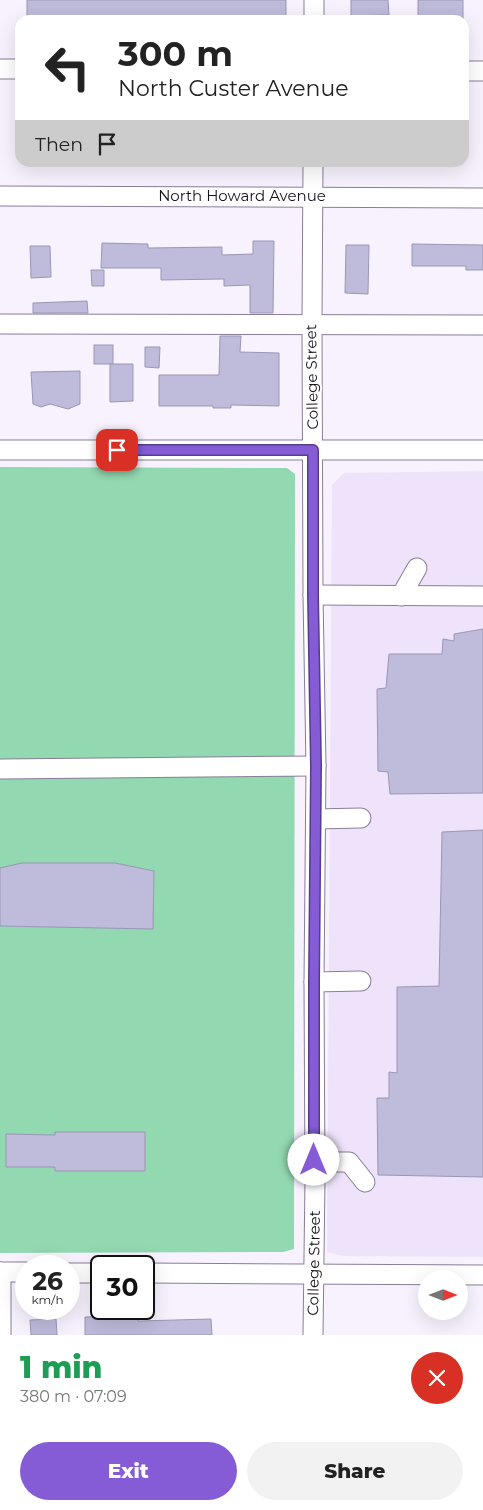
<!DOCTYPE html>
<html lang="en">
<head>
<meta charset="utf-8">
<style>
	body { margin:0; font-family:Montserrat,sans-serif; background:#f2f2f2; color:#222; height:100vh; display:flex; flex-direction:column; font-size:19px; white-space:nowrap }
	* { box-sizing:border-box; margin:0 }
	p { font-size:16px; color:#767676 }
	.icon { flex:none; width:28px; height:28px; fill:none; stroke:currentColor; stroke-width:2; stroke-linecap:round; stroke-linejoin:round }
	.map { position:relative; height:1335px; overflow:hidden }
	.details { display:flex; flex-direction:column; background:#fff; flex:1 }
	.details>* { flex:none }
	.hud { position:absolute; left:15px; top:15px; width:454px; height:152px; border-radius:15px; box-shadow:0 5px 20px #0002; background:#fff; color:#222; overflow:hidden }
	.needle { width:32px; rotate:90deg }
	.tools { position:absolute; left:418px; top:1270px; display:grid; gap:10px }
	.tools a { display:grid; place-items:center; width:50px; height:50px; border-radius:50%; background:#fff; box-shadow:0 5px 20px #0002; font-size:25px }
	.speed { position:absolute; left:15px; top:1255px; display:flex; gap:10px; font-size:25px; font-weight:700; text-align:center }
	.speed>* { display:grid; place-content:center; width:65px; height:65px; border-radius:50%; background:#fff; box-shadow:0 5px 20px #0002; line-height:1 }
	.speed small { font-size:12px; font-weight:400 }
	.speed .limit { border:2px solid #111; border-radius:8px; background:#fff; color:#111 }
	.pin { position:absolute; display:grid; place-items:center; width:42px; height:42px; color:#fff; margin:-21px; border-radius:10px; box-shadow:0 2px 8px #0006 }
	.me { position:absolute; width:55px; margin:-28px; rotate:0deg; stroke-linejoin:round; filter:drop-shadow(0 0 4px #0008) }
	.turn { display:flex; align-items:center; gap:18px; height:105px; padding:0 20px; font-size:22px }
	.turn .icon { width:65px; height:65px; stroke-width:2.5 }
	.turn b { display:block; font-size:35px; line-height:42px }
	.then { display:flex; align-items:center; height:48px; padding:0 20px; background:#0003; gap:10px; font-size:19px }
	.round { display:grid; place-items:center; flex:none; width:52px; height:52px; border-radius:26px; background:#f2f2f2 }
	.summary { display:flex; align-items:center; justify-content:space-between; height:85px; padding:0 20px }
	h1 { font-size:30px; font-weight:800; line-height:38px; color:#1e9e55 }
	.button { display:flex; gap:10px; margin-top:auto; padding:10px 20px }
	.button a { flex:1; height:58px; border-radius:30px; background:#855cd6; color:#fff; font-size:20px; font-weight:800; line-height:58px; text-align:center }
	.button a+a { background:#f2f2f2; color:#222 }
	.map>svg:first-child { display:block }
	.built { fill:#eee3fa }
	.green { fill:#92d8b1 }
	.building { fill:#bebbdb; stroke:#9a97b5 }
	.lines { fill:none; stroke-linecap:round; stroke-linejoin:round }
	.minor-casing { stroke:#8a7d98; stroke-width:21 }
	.minor { stroke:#fff; stroke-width:19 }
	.route-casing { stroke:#563c8b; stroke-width:12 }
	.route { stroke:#855cd6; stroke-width:9 }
	.labels { text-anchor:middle; stroke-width:4; stroke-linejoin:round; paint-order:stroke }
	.street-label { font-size:15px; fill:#17121c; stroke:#fff }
</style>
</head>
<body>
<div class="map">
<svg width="483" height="1335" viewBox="0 0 483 1335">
	<rect width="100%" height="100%" fill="#f8f2fe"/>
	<polygon class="built" points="483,471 483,1257 343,1256 327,1252 332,485 344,473"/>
	<polygon class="green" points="0,467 287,468 295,474 294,1249 283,1252 0,1253"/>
	<g class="building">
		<rect x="27" y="0" width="259" height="20"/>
		<polygon points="351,0 388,0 389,15 351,16"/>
		<rect x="418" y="0" width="45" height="20"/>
		<polygon points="253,241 274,241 273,313 250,313 250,285 224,286 224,279 161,280 161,268 101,268 102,243 148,244 148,248 222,247 222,255 253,254"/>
		<polygon points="412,244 483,245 483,270 466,270 466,266 412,266"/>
		<polygon points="346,245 369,245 368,294 345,293"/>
		<polygon points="30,246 50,246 51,277 31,278"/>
		<polygon points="91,270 104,270 104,286 92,286"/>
		<polygon points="87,301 88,313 33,313 33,303"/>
		<polygon points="220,336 241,336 240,352 279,353 279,406 231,405 231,408 213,408 213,406 159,406 159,375 219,375"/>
		<rect x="94" y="345" width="19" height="19"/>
		<polygon points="145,347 160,347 159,368 145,367"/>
		<polygon points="110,364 133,364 133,401 110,402"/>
		<polygon points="80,371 80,404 68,409 50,404 41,407 33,404 31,372"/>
		<polygon points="483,629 483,793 390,794 388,772 378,771 377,689 386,688 389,654 442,654 443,639 454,641 454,634"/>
		<polygon points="483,830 483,1177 378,1175 377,1098 389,1098 389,1072 397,1073 397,987 439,986 442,832"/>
		<polygon points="22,863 115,863 154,871 153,929 0,926 0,868"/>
		<polygon points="55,1132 145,1132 145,1171 55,1171 55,1167 6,1167 6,1134 55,1135"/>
		<polygon points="120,1316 138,1316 138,1321 211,1319 212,1335 85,1335 85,1317"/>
		<polygon points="56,1319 57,1335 31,1335 30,1320"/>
	</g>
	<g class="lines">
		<defs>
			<g id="minor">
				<polyline points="314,20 314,0"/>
				<polyline points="0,69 20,69"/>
				<polyline points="464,71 483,71"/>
				<polyline points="313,162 312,324 313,595 316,766 314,982 315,1179 313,1335"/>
				<polyline points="0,196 483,198"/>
				<polyline points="0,324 483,325"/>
				<polyline points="0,450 483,450"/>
				<polyline points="313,595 483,596"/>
				<polyline points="401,596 417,568"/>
				<polyline points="0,769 316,766"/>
				<polyline points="316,819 361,818"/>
				<polyline points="314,982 361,981"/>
				<polyline points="315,1179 328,1162 349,1162 365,1182"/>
				<polyline points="0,1272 26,1272"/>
				<polyline points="1,1272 1,1335"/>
				<polyline points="69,1273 101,1273"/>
				<polyline points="144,1273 483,1275"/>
			</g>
		</defs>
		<use href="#minor" class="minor-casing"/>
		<use href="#minor" class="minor"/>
	</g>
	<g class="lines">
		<defs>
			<polyline id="route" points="117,450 313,450 313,595 316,766 314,982 314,1160"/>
		</defs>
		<use href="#route" class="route-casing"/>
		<use href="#route" class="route"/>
	</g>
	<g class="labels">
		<g class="street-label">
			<text x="242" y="201">North Howard Avenue</text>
			<text transform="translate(312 377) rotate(-91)" y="5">College Street</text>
			<text transform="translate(314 1263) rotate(-89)" y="5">College Street</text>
		</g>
	</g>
</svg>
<div class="tools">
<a><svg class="needle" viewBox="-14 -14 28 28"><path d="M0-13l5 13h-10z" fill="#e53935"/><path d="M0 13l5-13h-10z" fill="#767676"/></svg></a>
</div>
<div class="speed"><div>26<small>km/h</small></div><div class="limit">30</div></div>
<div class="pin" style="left:117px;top:450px;background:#d93025"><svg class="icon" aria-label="arrive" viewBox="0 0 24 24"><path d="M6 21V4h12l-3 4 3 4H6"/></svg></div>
<svg class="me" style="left:314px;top:1160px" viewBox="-20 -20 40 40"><circle r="19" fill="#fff"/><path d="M0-13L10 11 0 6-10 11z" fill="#855cd6"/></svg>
<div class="hud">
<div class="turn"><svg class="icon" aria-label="left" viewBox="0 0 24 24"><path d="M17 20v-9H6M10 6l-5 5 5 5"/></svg><div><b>300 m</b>North Custer Avenue</div></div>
<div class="then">Then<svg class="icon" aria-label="arrive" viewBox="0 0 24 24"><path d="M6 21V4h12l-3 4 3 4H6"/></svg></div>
</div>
</div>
<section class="details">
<div class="summary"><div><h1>1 min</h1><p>380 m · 07:09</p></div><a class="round" style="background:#d93025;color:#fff"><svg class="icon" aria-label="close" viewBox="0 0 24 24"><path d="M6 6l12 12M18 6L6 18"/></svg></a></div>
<div class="button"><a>Exit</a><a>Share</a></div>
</section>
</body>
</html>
